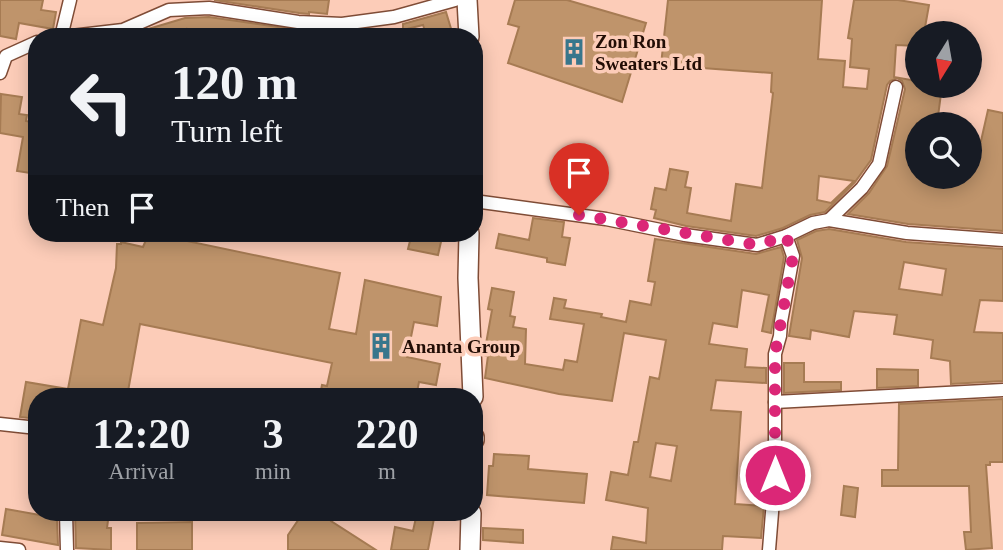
<!DOCTYPE html>
<html lang="en">
<head>
<meta charset="utf-8">
<style>
	body { margin:0; font-family:Georgia,serif; background:#242831; color:#f1f3f6; height:100vh; display:flex; flex-direction:column; font-size:26px; white-space:nowrap }
	* { box-sizing:border-box; margin:0 }
	p { font-size:23px; color:#9ea1a6 }
	.icon { flex:none; width:38px; height:38px; fill:none; stroke:currentColor; stroke-width:2; stroke-linecap:round; stroke-linejoin:round }
	.map { position:relative; flex:1; overflow:hidden }
	.sheet { position:absolute; left:28px; top:388px; width:455px; height:133px; display:flex; flex-direction:column; background:#171b24; border-radius:28px; box-shadow:0 4px 18px #0003 }
	.sheet>* { flex:none }
	.guide { position:absolute; left:28px; top:28px; width:455px; height:214px; border-radius:28px; box-shadow:0 4px 18px #0003; background:#171b24; color:#f1f3f6; overflow:hidden }
	.needle { width:46px; rotate:191deg }
	.tools { position:absolute; left:905px; top:21px; display:grid; gap:14px }
	.tools a { display:grid; place-items:center; width:77px; height:77px; border-radius:50%; background:#171b24; box-shadow:0 4px 18px #0003; font-size:35px }
	.pin { position:absolute; display:grid; place-items:center; width:60px; height:60px; color:#fff; margin:-72px -30px; border-radius:50% 50% 50% 0; rotate:-45deg; box-shadow:0 0 7px #0007 }
	.pin .icon { rotate:45deg }
	.me { position:absolute; width:77px; margin:-38px; rotate:0deg; stroke-linejoin:round; filter:drop-shadow(0 0 5px #0008) }
	.turn { display:flex; align-items:center; gap:24px; height:147px; padding:0 28px; font-size:32px }
	.turn .icon { width:91px; height:91px; stroke-width:2.5 }
	.turn b { display:block; font-size:49px; line-height:60px }
	.then { display:flex; align-items:center; height:66px; padding:0 28px; background:#0003; gap:14px; font-size:26px }
	.eta { display:flex; justify-content:space-evenly; align-items:center; height:119px; text-align:center }
	.eta b { font-size:42px; font-weight:800; line-height:49px }
	.map>svg:first-child { display:block }
	.building { fill:#bf946b; stroke:#a67b53; stroke-width:2; fill-rule:evenodd }
	.lines { fill:none; stroke-linecap:round; stroke-linejoin:round }
	.minor-casing { stroke:#7f4c36; stroke-width:15 }
	.trunk-casing { stroke:#7f4c36; stroke-width:22 }
	.minor { stroke:#fff; stroke-width:12 }
	.trunk { stroke:#fff; stroke-width:19 }
	.route { stroke:#db2777; stroke-width:12; stroke-dasharray:0 21.6 }
	.labels { text-anchor:middle; stroke-width:7; stroke-linejoin:round; paint-order:stroke }
	.poi-label { font-size:19px; font-weight:bold; fill:#220d05; stroke:#fcccb8; text-anchor:start }
</style>
</head>
<body>
<div class="map">
<svg width="1003" height="550" viewBox="0 0 1003 550">
	<rect width="100%" height="100%" fill="#fcccb8"/>
	<g class="building">
		<polygon points="0,0 43,0 41,10 56,12 53,29 19,23 16,39 0,36"/>
		<polygon points="214,0 329,0 327,14 309,12 309,14 299,13"/>
		<polygon points="515,0 567,0 646,23 622,102 508,63 519,27 508,24"/>
		<path d="M668,0H822L818,59L845,61L843,87L867,89L869,69L850,67L852,39L848,38L854,0H898L929,5L924,33H917V46L896,45L894,77L917,81V86H942L937,124L917,123V177L945,182L946,177H970V139L981,141L988,110L1003,113V231L908,224L848,214L869,193L887,166L905,89L902,81L897,78L890,81L887,85L871,160L855,182L825,212L810,215L783,228L756,236L686,226L654,218L656,210L651,209L655,188L666,190L670,169L688,172L685,187L691,188L687,213L731,221L736,184L762,188L773,93L771,92L772,73L661,65ZM819,176L854,181L831,203L817,200Z"/>
		<polygon points="446,12 452,32 438,37 427,37 423,25 403,30 403,24"/>
		<polygon points="209,17 306,31 305,37 265,33 264,37 185,37 186,29 162,37 132,37 145,30 185,18"/>
		<polygon points="1,94 22,97 19,114 27,115 26,121 37,123 37,174 17,171 23,137 0,133"/>
		<polygon points="533,218 564,222 562,237 570,238 565,265 547,262 547,258 496,248 499,234 529,240"/>
		<path d="M829,229L906,242L1003,249V301L980,300L974,332L1003,333V381L951,384L950,361L931,358L933,340L894,334L897,315L854,311L849,337L811,330L810,339L789,336L802,258L797,240L816,231ZM904,262L946,269L942,295L899,289Z"/>
		<polygon points="149,233 340,273 329,329 356,334 365,280 441,297 437,326 414,322 407,357 440,364 436,385 419,382 416,397 379,395 378,397 320,395 322,385 327,386 332,363 140,324 127,397 37,397 37,419 20,417 26,382 68,389 81,320 103,325 116,268 117,244 121,244 121,242 143,247"/>
		<polygon points="412,233 443,233 438,255 408,249"/>
		<path d="M655,239L756,254L781,247L784,257L771,333L762,331L769,295L742,290L737,327L713,323L709,344L747,349L745,367L766,368V383L716,380L711,410L741,412L735,504L764,506L761,538L723,536L722,550H611L613,537L646,543L648,508L606,500L611,472L628,475L634,442H638L650,377L659,379L666,340L624,333L612,401L559,394L485,378L488,356L484,355L492,310L488,309L492,288L514,292L510,316L515,317L513,327L526,329L525,364L563,370L565,360L577,362L584,324L550,319L554,298L566,300L564,308L602,314L601,317L626,322L630,301L651,305L655,282L648,281ZM656,443L677,446L671,481L650,477Z"/>
		<polygon points="784,363 804,363 804,382 841,382 841,390 784,393"/>
		<polygon points="877,369 918,370 918,386 877,388"/>
		<polygon points="1003,399 1003,462 990,462 990,465 986,465 992,548 966,550 964,532 971,532 969,486 882,486 882,470 898,470 899,404"/>
		<polygon points="494,454 529,456 528,469 587,474 584,503 487,495 489,466 493,466"/>
		<polygon points="844,486 858,488 855,517 841,515"/>
		<polygon points="6,509 57,518 58,545 2,535"/>
		<polygon points="75,513 109,513 107,528 111,528 111,550 76,548"/>
		<polygon points="303,513 333,513 331,521 376,550 288,550 288,535"/>
		<polygon points="417,513 435,513 428,550 391,550 395,527 413,531"/>
		<polygon points="192,522 192,550 137,550 137,523"/>
		<polygon points="483,528 523,530 523,543 483,540"/>
	</g>
	<g class="lines">
		<defs>
			<g id="minor">
				<polyline points="61,37 70,0"/>
				<polyline points="63,37 123,30 169,10 209,8 298,22 342,24 394,17 455,0"/>
				<polyline points="0,73 6,56 37,42"/>
				<polyline points="474,201 606,219 685,235 757,245 786,236 813,223 829,220 907,233 1003,240"/>
				<polyline points="829,220 862,188 879,164 896,87"/>
				<polyline points="775,402 1003,390"/>
				<polyline points="0,424 37,428"/>
				<polyline points="66,513 67,550"/>
				<polyline points="0,548 19,550"/>
				<polyline points="769,550 775,475 775,354 780,336 781,322 793,256 786,236"/>
			</g>
			<g id="trunk">
				<polyline points="467,0 469,37"/>
				<polyline points="469,233 468,278 473,397"/>
				<polyline points="474,437 474,440"/>
				<polyline points="470,550 471,513"/>
			</g>
		</defs>
		<use href="#minor" class="minor-casing"/>
		<use href="#trunk" class="trunk-casing"/>
		<use href="#minor" class="minor"/>
		<use href="#trunk" class="trunk"/>
	</g>
	<g class="lines">
		<polyline class="route" points="579,215 757,245 786,236 793,256 775,354 775,475"/>
	</g>
	<defs>
		<symbol id="building-bare" viewBox="-9 -9 18 18"><path d="M-4-6H4V6H1V3H-1V6H-4ZM-2.5-4.3h1.7v1.8h-1.7ZM.8-4.3h1.7v1.8H.8ZM-2.5-1h1.7V.8h-1.7ZM.8-1h1.7V.8H.8Z" fill="#38768c" stroke="#fcccb8" stroke-width="2.5" paint-order="stroke"/></symbol>
	</defs>
	<g fill-rule="evenodd">
		<use href="#building-bare" x="555" y="33" width="38" height="38"/>
		<use href="#building-bare" x="362" y="327" width="38" height="38"/>
	</g>
	<g class="labels">
		<g class="poi-label">
			<text x="595" y="48">Zon Ron<tspan x="595" dy="22">Sweaters Ltd</tspan></text>
			<text x="402" y="353">Ananta Group</text>
		</g>
	</g>
</svg>
<div class="tools">
<a><svg class="needle" viewBox="-14 -14 28 28"><path d="M0-13l5 13h-10z" fill="#e53935"/><path d="M0 13l5-13h-10z" fill="#9ea1a6"/></svg></a>
<a><svg class="icon" aria-label="search" viewBox="0 0 24 24"><circle cx="10" cy="10" r="6"/><path d="M15 15l6 6"/></svg></a>
</div>
<div class="pin" style="left:579px;top:215px;background:#d93025"><svg class="icon" aria-label="arrive" viewBox="0 0 24 24"><path d="M6 21V4h12l-3 4 3 4H6"/></svg></div>
<svg class="me" style="left:775px;top:475px" viewBox="-20 -20 40 40"><circle r="17" fill="#db2777" stroke="#fff" stroke-width="3"/><path d="M0-11L8 9 0 5-8 9z" fill="#fff"/></svg>
<div class="guide">
<div class="turn"><svg class="icon" aria-label="left" viewBox="0 0 24 24"><path d="M17 20v-9H6M10 6l-5 5 5 5"/></svg><div><b>120 m</b>Turn left</div></div>
<div class="then">Then<svg class="icon" aria-label="arrive" viewBox="0 0 24 24"><path d="M6 21V4h12l-3 4 3 4H6"/></svg></div>
</div>
<section class="sheet">
<div class="eta">
<div><b>12:20</b><p>Arrival</p></div>
<div><b>3</b><p>min</p></div>
<div><b>220</b><p>m</p></div>
</div>
</section>
</div>
</body>
</html>
